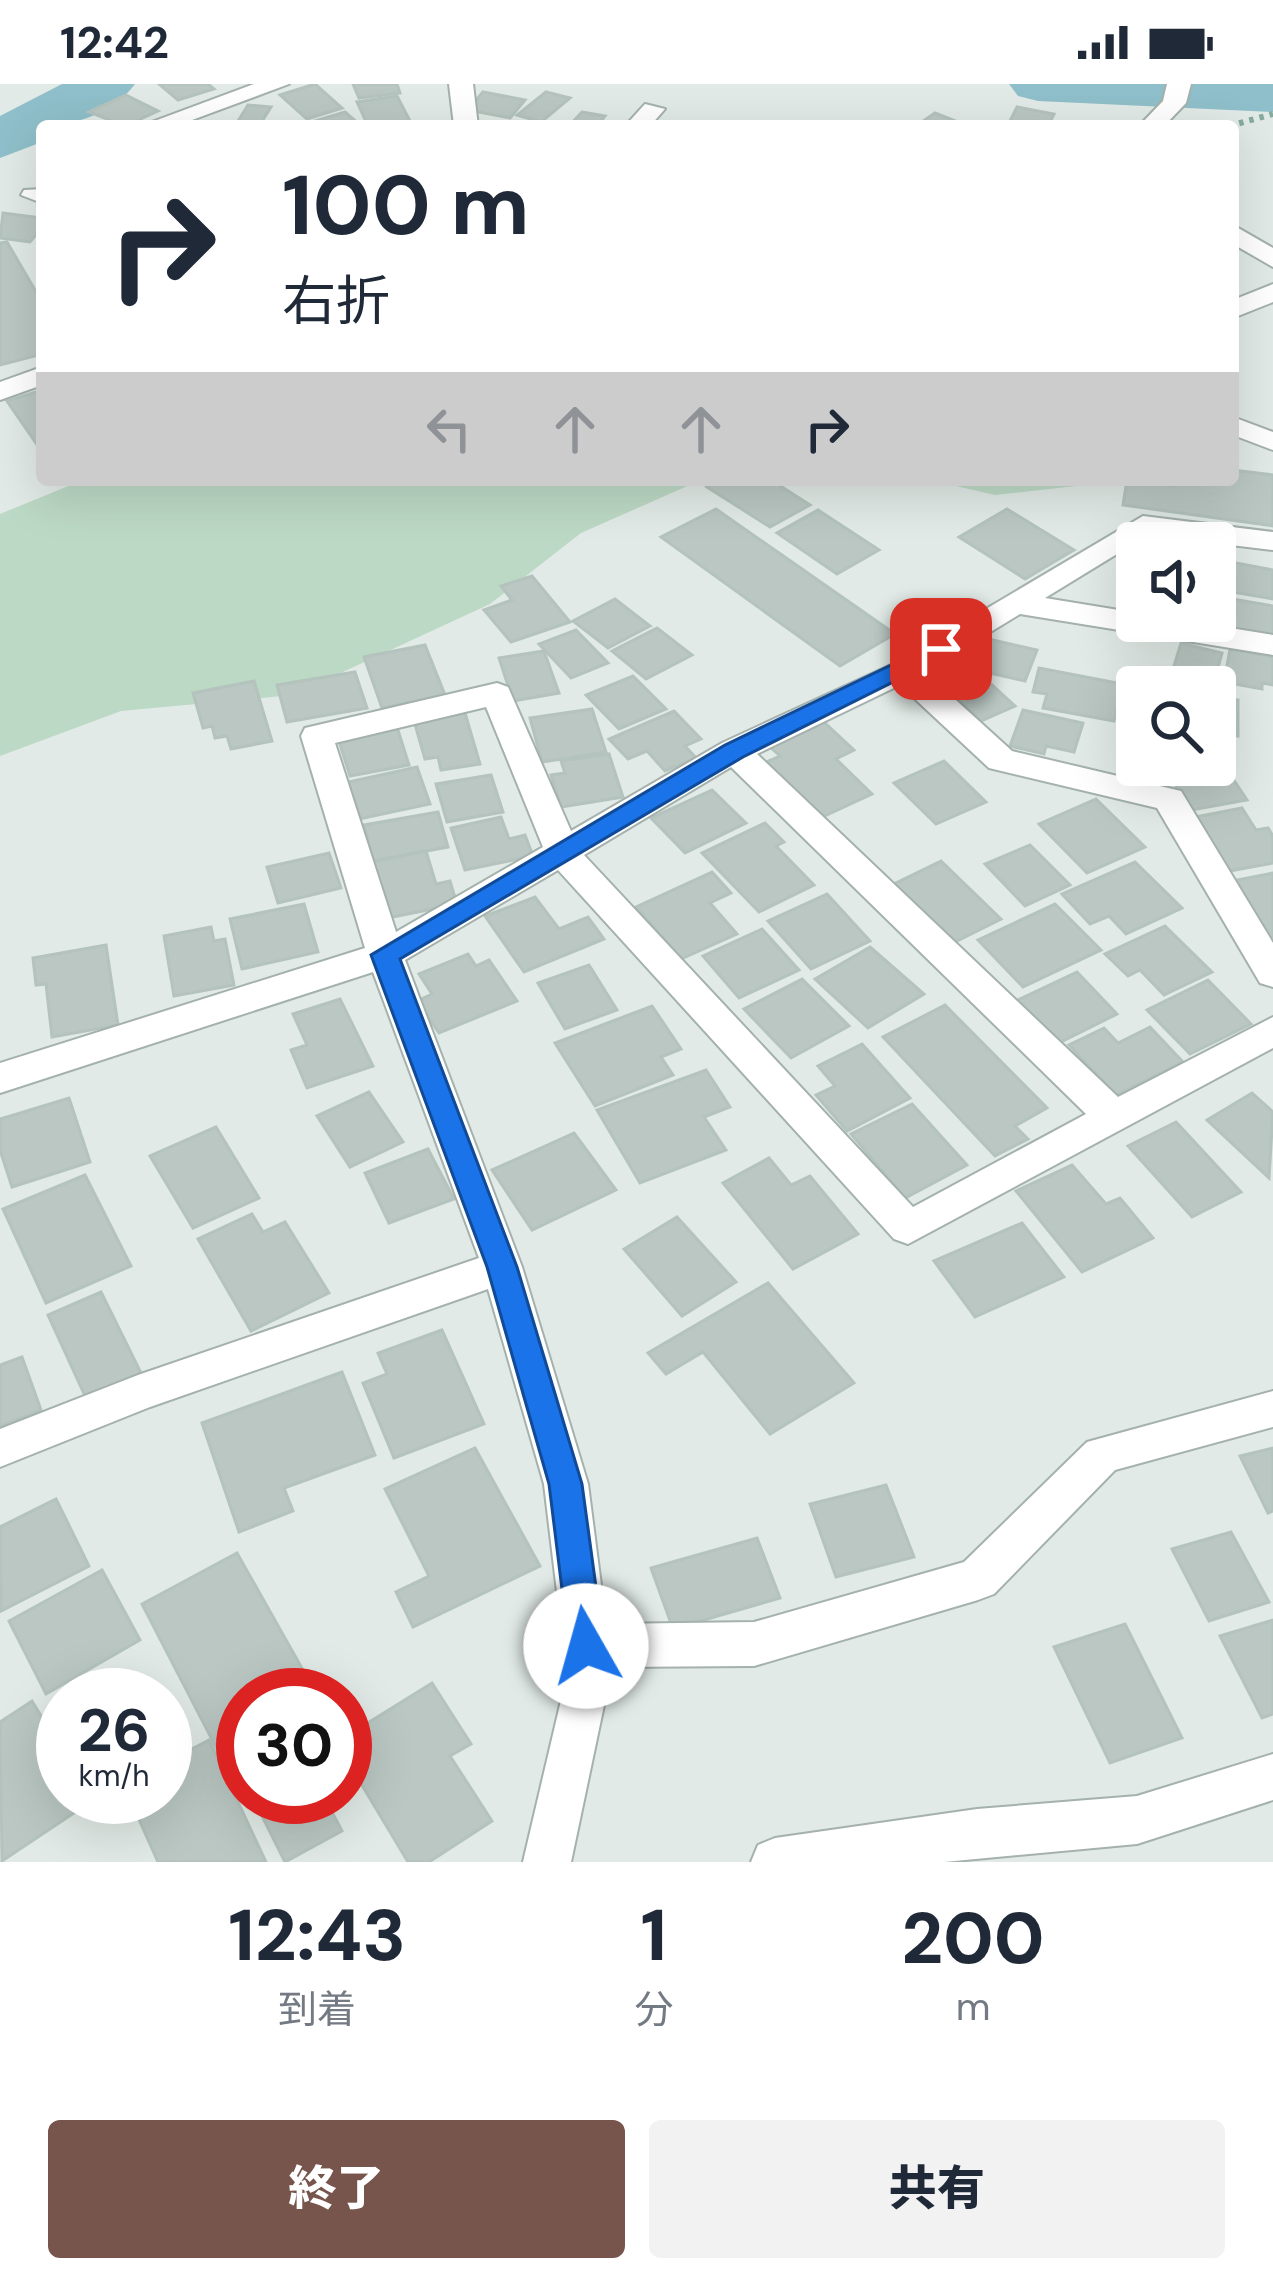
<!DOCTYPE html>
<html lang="ja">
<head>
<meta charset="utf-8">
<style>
	body { margin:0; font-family:"DM Sans","Noto Sans JP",sans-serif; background:#f2f2f3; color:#1f2937; height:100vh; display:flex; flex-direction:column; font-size:45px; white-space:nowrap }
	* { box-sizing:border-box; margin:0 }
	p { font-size:39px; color:#747a83 }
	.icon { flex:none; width:66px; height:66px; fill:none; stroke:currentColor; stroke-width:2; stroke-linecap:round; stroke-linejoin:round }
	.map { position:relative; height:1778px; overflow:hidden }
	.side { display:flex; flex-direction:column; background:#fff; flex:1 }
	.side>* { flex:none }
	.hud { position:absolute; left:36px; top:36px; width:1203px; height:366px; border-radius:12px; box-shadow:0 12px 48px #0002; background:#fff; color:#1f2937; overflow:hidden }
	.fabs { position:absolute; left:1116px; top:438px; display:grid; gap:24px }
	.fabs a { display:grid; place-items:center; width:120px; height:120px; border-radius:12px; background:#fff; box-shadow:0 12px 48px #0002; font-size:60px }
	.speed { position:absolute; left:36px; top:1584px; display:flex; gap:24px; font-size:60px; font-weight:700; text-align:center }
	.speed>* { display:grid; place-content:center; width:156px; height:156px; border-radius:50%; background:#fff; box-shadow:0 12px 48px #0002; line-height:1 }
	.speed small { font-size:30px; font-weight:400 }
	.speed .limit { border:18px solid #d22; background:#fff; color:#111 }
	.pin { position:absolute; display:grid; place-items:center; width:102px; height:102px; color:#fff; margin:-51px; border-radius:24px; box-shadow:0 6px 18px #0006 }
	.me { position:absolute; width:132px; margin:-66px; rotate:353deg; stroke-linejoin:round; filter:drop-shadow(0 0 9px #0008) }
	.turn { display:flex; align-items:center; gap:42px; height:252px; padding:0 48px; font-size:54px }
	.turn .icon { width:156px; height:156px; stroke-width:2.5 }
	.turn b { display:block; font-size:84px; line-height:102px }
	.lanes { display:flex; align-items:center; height:114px; padding:0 48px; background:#0003; justify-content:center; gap:60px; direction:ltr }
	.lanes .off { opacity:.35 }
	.eta { display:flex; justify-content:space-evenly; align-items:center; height:204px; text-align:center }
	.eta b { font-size:72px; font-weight:800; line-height:84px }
	.action { display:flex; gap:24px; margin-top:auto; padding:24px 48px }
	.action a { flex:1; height:138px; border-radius:12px; background:#77544c; color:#fff; font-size:48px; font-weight:800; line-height:138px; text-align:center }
	.action a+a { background:#f2f2f3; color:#1f2937 }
	.status { display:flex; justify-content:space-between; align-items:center; height:84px; padding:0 60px; background:#fff; direction:ltr }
	.status svg { height:33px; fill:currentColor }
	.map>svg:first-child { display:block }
	.green { fill:#bcd9c5 }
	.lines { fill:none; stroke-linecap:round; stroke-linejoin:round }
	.stream { fill:#8fbfca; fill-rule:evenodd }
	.river { fill:#8fbfca; fill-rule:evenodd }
	.building { fill:#bac7c2; stroke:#b4c3bd; stroke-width:3 }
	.street-casing { stroke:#a4b1ad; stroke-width:4 }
	.path { stroke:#85aaa0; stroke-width:6; stroke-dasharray:4.5 6; stroke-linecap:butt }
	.street { fill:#fff; fill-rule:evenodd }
	.route { fill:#1a73e8; stroke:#114b97; stroke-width:3 }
</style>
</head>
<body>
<div class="status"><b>12:42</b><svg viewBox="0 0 49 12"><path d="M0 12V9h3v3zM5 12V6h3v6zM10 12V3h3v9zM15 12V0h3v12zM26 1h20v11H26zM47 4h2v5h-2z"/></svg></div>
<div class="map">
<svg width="1273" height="1778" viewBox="0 0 1273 1778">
	<rect width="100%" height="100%" fill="#e1eae6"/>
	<g class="green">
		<polygon points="83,396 701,396 581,449 490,520 293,611 121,627 0,672 0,430"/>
		<polygon points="930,396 1130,396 995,411"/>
	</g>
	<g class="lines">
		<polygon class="stream" points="1222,0 1232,0 1240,11 1238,13 1232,13"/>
		<g class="river">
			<path d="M62,0H135C115,28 75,42 42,42V58L0,74V32Z"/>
			<polygon points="1009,0 1273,0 1273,28 1038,17 1018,12"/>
		</g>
	</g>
	<g class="building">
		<polygon points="159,0 208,0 214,5 178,16"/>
		<polygon points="315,0 342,24 307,35 280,11"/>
		<polygon points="353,0 397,0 400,9 359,14"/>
		<polygon points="483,8 525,16 510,34 468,26"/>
		<polygon points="546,8 570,14 541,38 517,31"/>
		<polygon points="126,11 158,27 125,42 89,28"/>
		<polygon points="397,12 410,37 368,42 357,18"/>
		<polygon points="248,21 271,23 259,42 235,42"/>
		<polygon points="1017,23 1054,30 1048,42 1008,41"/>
		<polygon points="345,28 361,42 320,42 315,37"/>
		<polygon points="582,28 605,32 597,42 569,42"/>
		<polygon points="935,29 968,42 916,42"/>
		<polygon points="3,129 42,134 42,144 30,158 0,154"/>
		<polygon points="7,158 42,218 42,270 0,281 0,159"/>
		<polygon points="42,306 42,361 38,362 7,317"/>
		<polygon points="1233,386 1273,391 1273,442 1123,421 1127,396 1175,402 1176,396 1233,396"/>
		<polygon points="720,396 771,396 810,421 770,443 707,403"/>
		<polygon points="716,425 895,550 840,582 661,453"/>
		<polygon points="1007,425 1074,466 1025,495 959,453"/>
		<polygon points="818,426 879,466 837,490 777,449"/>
		<polygon points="1135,466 1137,466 1137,527 1125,525"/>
		<polygon points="1215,475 1273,486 1273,515 1215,505"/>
		<polygon points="532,492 570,538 511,558 484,526 512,516 501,502"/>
		<polygon points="1215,512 1273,522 1273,554 1199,540 1215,537"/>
		<polygon points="615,515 650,542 608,564 573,537"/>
		<polygon points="657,544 692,571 646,595 612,567"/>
		<polygon points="576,546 608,579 571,594 539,560"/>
		<polygon points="984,554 1037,566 1025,597 972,585"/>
		<polygon points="1181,559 1222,569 1216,591 1174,582"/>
		<polygon points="425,561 445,611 382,624 364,573"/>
		<polygon points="1230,565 1273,573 1273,601 1262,599 1262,605 1224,598"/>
		<polygon points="544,567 559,609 513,617 499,574"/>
		<polygon points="1039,584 1122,600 1114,637 1043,624 1047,610 1033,608"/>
		<polygon points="963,586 971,593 979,589 1015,622 981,637 937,597"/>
		<polygon points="355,588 367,624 287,638 277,601"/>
		<polygon points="633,592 666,625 619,645 586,611"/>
		<polygon points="254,597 272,657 231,665 227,652 215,654 212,642 203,644 193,609"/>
		<polygon points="1215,613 1238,616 1238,652 1215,649"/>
		<polygon points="592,625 606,668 542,678 530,634"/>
		<polygon points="1023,626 1083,639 1074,668 1046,662 1044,670 1010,662"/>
		<polygon points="674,627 701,655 685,662 696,674 665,687 647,667 628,675 609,655"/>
		<polygon points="465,629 480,680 441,686 438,673 425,675 414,637"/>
		<polygon points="824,638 854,666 836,675 872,710 818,735 762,680 780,672 770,663"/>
		<polygon points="397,643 409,681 350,692 338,654"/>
		<polygon points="609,670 623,713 561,723 551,691 565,689 561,677"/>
		<polygon points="944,677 986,718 936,740 894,699"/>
		<polygon points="1163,681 1214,681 1222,694 1231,692 1247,716 1191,726"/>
		<polygon points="417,683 430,720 359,735 348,698"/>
		<polygon points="491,691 503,728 447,738 436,700"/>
		<polygon points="712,706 746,739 685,769 651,734"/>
		<polygon points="1096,715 1145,763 1087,789 1039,740"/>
		<polygon points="1242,724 1256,746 1268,744 1273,752 1273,779 1224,788 1190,734"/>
		<polygon points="438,728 448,763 373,777 364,741"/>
		<polygon points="501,733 509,755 525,751 533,772 465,786 451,744"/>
		<polygon points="765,739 784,758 776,762 814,801 759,828 702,769"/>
		<polygon points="1030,761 1070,801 1025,822 985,780"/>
		<polygon points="426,767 436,800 450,797 457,820 388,834 372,778"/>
		<polygon points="329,769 341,804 278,819 267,783"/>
		<polygon points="941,777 1001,835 951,860 892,801"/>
		<polygon points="1135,778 1182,824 1126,850 1109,832 1090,840 1062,810"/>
		<polygon points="712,788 731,809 710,819 737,850 681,875 636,823"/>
		<polygon points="1273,789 1273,853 1266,854 1232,797"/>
		<polygon points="827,810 870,857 811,885 768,837"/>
		<polygon points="535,813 559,845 588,833 604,855 524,888 485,832"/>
		<polygon points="304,820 318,868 242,885 230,835"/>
		<polygon points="1055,820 1101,866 1023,903 978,856"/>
		<polygon points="1165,842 1212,888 1164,911 1140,886 1128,892 1105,870"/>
		<polygon points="211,843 214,857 225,855 234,901 174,912 164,852"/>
		<polygon points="762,845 799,886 739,914 703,872"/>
		<polygon points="106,861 118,941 52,953 46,900 36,901 33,874"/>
		<polygon points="870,863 924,910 868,944 815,895"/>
		<polygon points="468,870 476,882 489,876 517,917 439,949 417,917 432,910 419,890"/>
		<polygon points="589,881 617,926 565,945 538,899"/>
		<polygon points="1077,888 1117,930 1057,960 1016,917"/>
		<polygon points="802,895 849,942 791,974 744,925"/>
		<polygon points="1208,896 1251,940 1190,970 1147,926"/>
		<polygon points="340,915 373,982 307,1004 291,966 307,961 293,930"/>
		<polygon points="945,921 1047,1024 1015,1042 1028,1055 995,1072 883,953"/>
		<polygon points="652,922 681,965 661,973 673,991 595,1022 555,959"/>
		<polygon points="1150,943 1183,978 1116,1011 1069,961 1104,944 1118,959"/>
		<polygon points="862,960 910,1014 847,1047 816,1011 835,1002 818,982"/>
		<polygon points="706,986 730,1023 704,1033 726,1066 640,1099 597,1026"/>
		<polygon points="369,1008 403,1058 350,1083 317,1032"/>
		<polygon points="1252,1009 1273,1028 1269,1094 1207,1036"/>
		<polygon points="69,1014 90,1078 12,1103 0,1066 0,1035"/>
		<polygon points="912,1020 967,1081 905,1114 851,1050"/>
		<polygon points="1176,1038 1241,1108 1192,1133 1128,1062"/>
		<polygon points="216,1043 259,1114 193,1144 150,1072"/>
		<polygon points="574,1049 616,1106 532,1146 492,1086"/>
		<polygon points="428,1065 454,1115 389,1139 365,1089"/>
		<polygon points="769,1074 791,1101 810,1092 858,1150 793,1185 723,1099"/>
		<polygon points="1072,1081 1106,1120 1120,1114 1153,1154 1082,1188 1016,1107"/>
		<polygon points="85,1091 131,1182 46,1219 3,1125"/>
		<polygon points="252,1130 263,1148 285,1138 329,1209 251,1247 198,1155"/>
		<polygon points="677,1133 736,1198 682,1232 624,1165"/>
		<polygon points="1022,1139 1064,1193 975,1233 934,1177"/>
		<polygon points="768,1199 854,1299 770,1350 703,1268 666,1290 648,1269"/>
		<polygon points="101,1208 141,1289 86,1314 48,1231"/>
		<polygon points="442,1246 484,1340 394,1374 363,1299 387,1290 378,1269"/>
		<polygon points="22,1273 41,1326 0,1342 0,1281"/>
		<polygon points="342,1288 375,1371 284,1404 293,1427 239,1448 202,1339"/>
		<polygon points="475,1364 540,1482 413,1543 396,1508 429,1492 385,1405"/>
		<polygon points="1273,1364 1273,1427 1268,1429 1240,1372"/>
		<polygon points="886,1401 914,1473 836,1493 810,1420"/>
		<polygon points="56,1415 89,1482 1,1527 0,1443"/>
		<polygon points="1231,1448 1269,1518 1209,1537 1172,1465"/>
		<polygon points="757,1454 780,1514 673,1545 651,1484"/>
		<polygon points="237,1469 317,1611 243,1611 243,1695 235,1700 142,1520"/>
		<polygon points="102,1486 140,1556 46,1610 9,1537"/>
		<polygon points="1273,1536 1273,1630 1262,1634 1220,1552"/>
		<polygon points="1125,1540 1182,1654 1110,1679 1054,1563"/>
		<polygon points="432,1599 471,1660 450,1672 492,1737 429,1778 408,1778 345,1673 345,1653"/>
		<polygon points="32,1617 63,1668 63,1713 92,1717 2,1777 0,1638"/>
		<polygon points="209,1656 266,1778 158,1778 129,1713 165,1713 165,1679"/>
		<polygon points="268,1713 324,1713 342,1747 285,1778 256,1720"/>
	</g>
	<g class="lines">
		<defs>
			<g id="street">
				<polygon points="254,0 289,0 176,42 141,42"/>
				<polygon points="449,0 473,0 478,42 454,42"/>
				<polygon points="1167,0 1191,0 1186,19 1164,42 1139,42 1163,17"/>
				<polygon points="645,20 665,25 650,42 625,42"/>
				<polygon points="42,105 42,119 21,111 24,106"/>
				<polygon points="1233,141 1273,164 1273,183 1233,160"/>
				<polygon points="1273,200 1273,218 1233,234 1233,216"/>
				<polygon points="42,283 42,301 0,316 0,298"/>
				<polygon points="1233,333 1273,348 1273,366 1233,351"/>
				<path d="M1143,432L1273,448V466L1148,451L1045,514L1137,529V537H1187L1273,551V571L1020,530L925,588L1012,667L1181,707L1273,859V903L1260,899L1157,724L989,684L900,601L757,670L1118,1013L1273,933V964L908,1160L894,1155L558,786L405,876L522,1183L588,1400L606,1540L754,1538L964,1478L1087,1358L1273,1307V1343L1115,1386L994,1510L978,1516L754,1582L612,1583L571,1778H523L567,1591L544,1400L488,1205L150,1323L0,1383V1345L138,1291L479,1174L373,888L0,1009V979L365,864L301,652L305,644L497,599L508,603L571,747L722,659L893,580ZM486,623L543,763L396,848L335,659ZM731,683L1086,1030L913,1123L584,771Z"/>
				<polygon points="1273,1670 1273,1716 1137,1760 944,1778 751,1778 758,1761 775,1754 977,1725 1137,1712"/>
			</g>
		</defs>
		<use href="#street" class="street-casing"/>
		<polyline class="path" points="1229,42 1273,30"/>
		<use href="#street" class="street"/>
	</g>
	<polygon class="route" points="941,557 949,559 949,570 743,673 400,875 517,1183 556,1313 582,1400 604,1562 598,1574 586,1578 574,1574 569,1562 549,1400 524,1313 487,1183 371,871 725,661"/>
</svg>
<div class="fabs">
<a><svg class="icon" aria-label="sound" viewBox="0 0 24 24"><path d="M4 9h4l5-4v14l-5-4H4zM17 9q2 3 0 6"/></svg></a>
<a><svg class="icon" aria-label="search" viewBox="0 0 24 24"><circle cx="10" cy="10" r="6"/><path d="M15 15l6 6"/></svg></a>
</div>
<div class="speed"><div>26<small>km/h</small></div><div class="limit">30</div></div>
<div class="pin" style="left:941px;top:565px;background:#d93025"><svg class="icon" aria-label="arrive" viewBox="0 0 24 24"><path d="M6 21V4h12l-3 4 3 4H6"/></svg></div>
<svg class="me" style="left:586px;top:1562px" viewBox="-20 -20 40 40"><circle r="19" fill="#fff"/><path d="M0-13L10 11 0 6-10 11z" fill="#1a73e8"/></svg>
<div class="hud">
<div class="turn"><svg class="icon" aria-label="right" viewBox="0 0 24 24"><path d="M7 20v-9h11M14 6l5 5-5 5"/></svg><div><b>100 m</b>右折</div></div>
<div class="lanes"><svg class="icon off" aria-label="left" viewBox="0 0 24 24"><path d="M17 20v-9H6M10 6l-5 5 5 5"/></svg><svg class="icon off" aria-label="ahead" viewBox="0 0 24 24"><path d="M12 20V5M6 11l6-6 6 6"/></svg><svg class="icon off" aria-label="ahead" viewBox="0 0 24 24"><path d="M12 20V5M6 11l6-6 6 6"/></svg><svg class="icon" aria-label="right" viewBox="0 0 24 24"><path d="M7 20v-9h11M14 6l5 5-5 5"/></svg></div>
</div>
</div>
<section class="side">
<div class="eta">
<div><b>12:43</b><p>到着</p></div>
<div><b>1</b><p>分</p></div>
<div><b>200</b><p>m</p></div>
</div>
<div class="action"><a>終了</a><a>共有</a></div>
</section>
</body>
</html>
